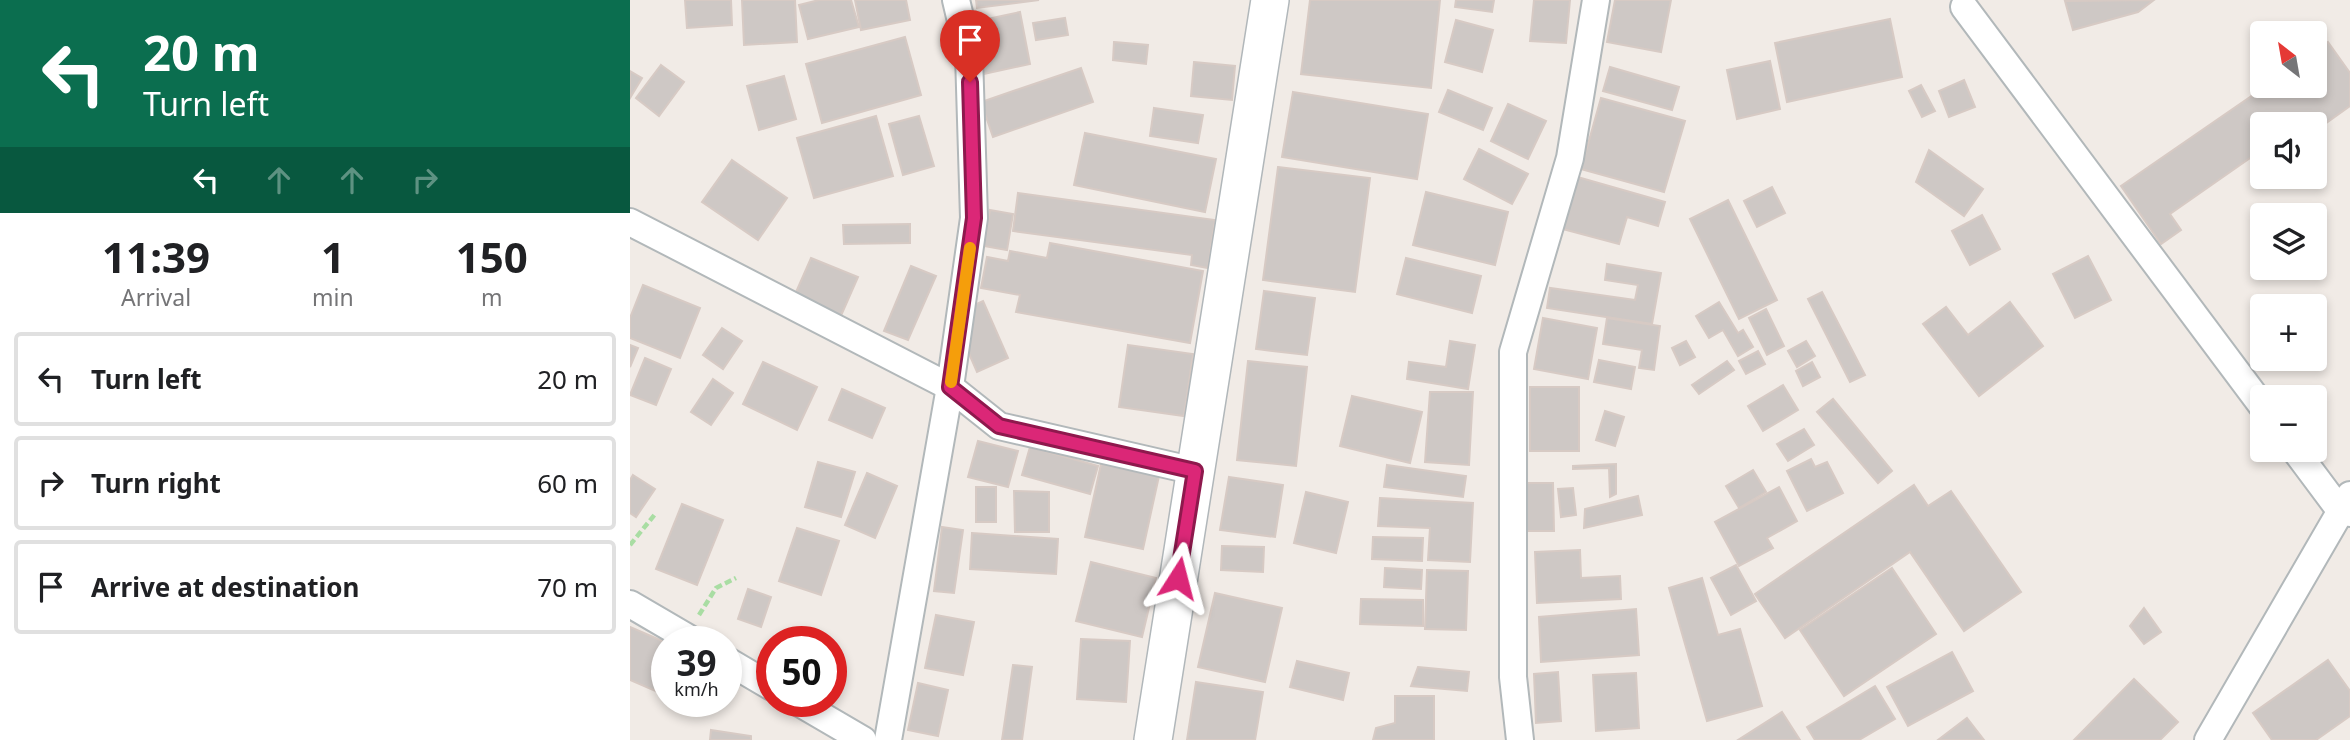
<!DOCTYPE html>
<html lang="en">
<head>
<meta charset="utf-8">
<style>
	body { margin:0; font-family:"Noto Sans",sans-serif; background:#f2f2f2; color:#202124; height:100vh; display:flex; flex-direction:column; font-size:26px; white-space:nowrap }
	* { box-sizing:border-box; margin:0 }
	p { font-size:23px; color:#757577 }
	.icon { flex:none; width:38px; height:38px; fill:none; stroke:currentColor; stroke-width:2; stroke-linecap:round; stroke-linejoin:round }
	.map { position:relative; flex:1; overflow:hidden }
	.panel { display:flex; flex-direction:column; background:#fff; width:630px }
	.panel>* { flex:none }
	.guide { background:#0b6e4f; color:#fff; overflow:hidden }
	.needle { width:46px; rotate:329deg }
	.controls { position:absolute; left:1620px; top:21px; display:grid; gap:14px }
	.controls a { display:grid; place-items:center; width:77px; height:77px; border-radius:7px; background:#fff; box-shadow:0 4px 10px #0003; font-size:35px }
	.speed { position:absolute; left:21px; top:626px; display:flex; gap:14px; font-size:35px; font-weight:700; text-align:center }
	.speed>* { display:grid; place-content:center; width:91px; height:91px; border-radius:50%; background:#fff; box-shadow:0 4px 10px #0003; line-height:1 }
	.speed small { font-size:18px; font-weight:400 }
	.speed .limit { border:10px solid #d22; background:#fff; color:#111 }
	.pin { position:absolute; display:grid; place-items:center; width:60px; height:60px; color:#fff; margin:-72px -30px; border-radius:50% 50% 50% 0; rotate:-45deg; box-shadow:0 0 7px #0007 }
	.pin .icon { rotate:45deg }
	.me { position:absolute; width:77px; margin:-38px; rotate:9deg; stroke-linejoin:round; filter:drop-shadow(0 0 5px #0008) }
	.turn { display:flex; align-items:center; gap:24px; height:147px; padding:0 28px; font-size:32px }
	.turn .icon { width:91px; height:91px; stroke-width:2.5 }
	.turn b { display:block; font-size:49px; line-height:60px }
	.lanes { display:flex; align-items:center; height:66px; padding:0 28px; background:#0003; justify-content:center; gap:35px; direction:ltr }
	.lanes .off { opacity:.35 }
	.eta { display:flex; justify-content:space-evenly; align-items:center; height:119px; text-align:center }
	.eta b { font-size:42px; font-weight:700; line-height:49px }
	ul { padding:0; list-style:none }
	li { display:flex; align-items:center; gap:21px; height:94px; margin:0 14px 10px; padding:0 14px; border:4px solid #e0e0e0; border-radius:7px }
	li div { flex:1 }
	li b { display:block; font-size:26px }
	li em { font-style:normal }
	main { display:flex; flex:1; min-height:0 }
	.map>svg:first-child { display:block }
	.building { fill:#cec8c5; stroke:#d7cac4; stroke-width:2 }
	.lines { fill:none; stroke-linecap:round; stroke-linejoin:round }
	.minor-casing { stroke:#b2b8ba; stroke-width:30 }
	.secondary-casing { stroke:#b1b7ba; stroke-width:40 }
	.path { stroke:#a9dda3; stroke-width:4.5; stroke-dasharray:7 3.5; stroke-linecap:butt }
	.minor { stroke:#fff; stroke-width:26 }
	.secondary { stroke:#fff; stroke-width:37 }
	.route-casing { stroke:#8e194d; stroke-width:18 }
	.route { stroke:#db2777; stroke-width:12 }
	.slow { stroke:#f59e0b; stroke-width:12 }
</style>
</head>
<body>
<main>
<section class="panel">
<div class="guide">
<div class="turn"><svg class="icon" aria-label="left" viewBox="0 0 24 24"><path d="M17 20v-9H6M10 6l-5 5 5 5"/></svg><div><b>20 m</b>Turn left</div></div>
<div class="lanes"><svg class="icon" aria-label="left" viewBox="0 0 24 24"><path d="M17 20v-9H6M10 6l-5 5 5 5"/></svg><svg class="icon off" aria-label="ahead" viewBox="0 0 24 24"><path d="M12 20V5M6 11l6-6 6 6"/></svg><svg class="icon off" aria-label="ahead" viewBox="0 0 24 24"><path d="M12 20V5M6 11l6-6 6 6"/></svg><svg class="icon off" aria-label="right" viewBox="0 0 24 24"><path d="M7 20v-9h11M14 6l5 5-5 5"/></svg></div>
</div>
<div class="eta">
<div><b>11:39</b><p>Arrival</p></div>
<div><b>1</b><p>min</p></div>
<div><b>150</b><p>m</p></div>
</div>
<ul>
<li><svg class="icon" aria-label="left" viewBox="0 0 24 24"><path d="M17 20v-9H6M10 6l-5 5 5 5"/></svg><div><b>Turn left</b></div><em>20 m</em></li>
<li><svg class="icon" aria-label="right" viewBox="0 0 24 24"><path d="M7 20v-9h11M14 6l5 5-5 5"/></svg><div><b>Turn right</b></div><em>60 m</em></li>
<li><svg class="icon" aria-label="arrive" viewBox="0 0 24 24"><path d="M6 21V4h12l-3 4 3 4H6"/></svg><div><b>Arrive at destination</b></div><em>70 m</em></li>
</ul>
</section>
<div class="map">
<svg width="1720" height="740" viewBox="0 0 1720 740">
	<rect width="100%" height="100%" fill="#f1ebe6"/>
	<g class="building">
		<polygon points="55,0 101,0 102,25 57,28"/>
		<polygon points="112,0 165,0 167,42 114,45"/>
		<polygon points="189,0 221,0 229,27 178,39 169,5"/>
		<polygon points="225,0 276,0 280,20 231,30"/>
		<polygon points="346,0 409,0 347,8"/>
		<polygon points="680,0 810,0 801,88 671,74"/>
		<polygon points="826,0 864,0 862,12 825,7"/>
		<polygon points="904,0 940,0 936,43 900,41"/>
		<polygon points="985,0 1041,0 1031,52 977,42"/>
		<polygon points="1524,0 1508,12 1443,30 1435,1"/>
		<polygon points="390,12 400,64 349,75 338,23"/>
		<polygon points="435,18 438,35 406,40 403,23"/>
		<polygon points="1260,19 1272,77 1157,102 1145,43"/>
		<polygon points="826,20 863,30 852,72 815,62"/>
		<polygon points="275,37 291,95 192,123 176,64"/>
		<polygon points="484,42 518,45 516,64 483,60"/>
		<polygon points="1698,42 1720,73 1720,106 1685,131 1685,124 1633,124 1633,149 1540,214 1551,230 1531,244 1491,186 1636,86 1685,86 1685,51"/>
		<polygon points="1140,61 1150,109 1107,119 1097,70"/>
		<polygon points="564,62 605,66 602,100 561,96"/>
		<polygon points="31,65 54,82 29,116 6,98"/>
		<polygon points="980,67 1049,87 1042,110 973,91"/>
		<polygon points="451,68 463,102 363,137 351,102"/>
		<polygon points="0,71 12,78 0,98"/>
		<polygon points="154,76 166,119 129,130 117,86"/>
		<polygon points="1334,80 1345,107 1319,117 1309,91"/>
		<polygon points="1291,85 1305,111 1292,117 1279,91"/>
		<polygon points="818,90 862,108 853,130 809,112"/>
		<polygon points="663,92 798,114 787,179 652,157"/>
		<polygon points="971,98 1055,121 1034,192 951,169"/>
		<polygon points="878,104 916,121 898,159 861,141"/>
		<polygon points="524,108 573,115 568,143 520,136"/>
		<polygon points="246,116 263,176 184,198 167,138"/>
		<polygon points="289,116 304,166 273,175 259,124"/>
		<polygon points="455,133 586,159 575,212 444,185"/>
		<polygon points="849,149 898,174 882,204 834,179"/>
		<polygon points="1299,150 1353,189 1334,216 1286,182"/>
		<polygon points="102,160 157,198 128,240 72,202"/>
		<polygon points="648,167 740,178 725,292 633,280"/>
		<polygon points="944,176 1035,202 1028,226 997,217 989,244 929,228"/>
		<polygon points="1142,187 1155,213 1127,227 1114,201"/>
		<polygon points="796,192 878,212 865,265 783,245"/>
		<polygon points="388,193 585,220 578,268 561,265 562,255 383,231"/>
		<polygon points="1098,200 1147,300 1109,319 1060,219"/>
		<polygon points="360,210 383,214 377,250 354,246"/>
		<polygon points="1352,215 1370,249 1340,265 1322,231"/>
		<polygon points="280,224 280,243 214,244 213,225"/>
		<polygon points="420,243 573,271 560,343 386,312 390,295 351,288 357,257 378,261 380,251 417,258"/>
		<polygon points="1458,256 1481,300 1445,318 1423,274"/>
		<polygon points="181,258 228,277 210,318 163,299"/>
		<polygon points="776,258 851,276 842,313 767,294"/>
		<polygon points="977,264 1031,273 1022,324 917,308 920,288 1005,300 1008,285 975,280"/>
		<polygon points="281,266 306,276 278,340 254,331"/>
		<polygon points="13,285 70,308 50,358 0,338 0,318"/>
		<polygon points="634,291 685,298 677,355 626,349"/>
		<polygon points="1192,292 1235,375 1220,382 1178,299"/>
		<polygon points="353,301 378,358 347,372 322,315"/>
		<polygon points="1089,302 1108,333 1113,330 1123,347 1108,356 1093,330 1079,338 1066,316"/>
		<polygon points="1380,302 1413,346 1349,396 1293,324 1316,307 1338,335"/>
		<polygon points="1136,309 1154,346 1137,355 1119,318"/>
		<polygon points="913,318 967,328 958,379 904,369"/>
		<polygon points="977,318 1030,326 1024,370 1009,368 1012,350 973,344"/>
		<polygon points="92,328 112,341 93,369 73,355"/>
		<polygon points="820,341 845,345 838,389 777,379 779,362 816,367"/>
		<polygon points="1056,341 1065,357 1050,365 1042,348"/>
		<polygon points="1176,341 1185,356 1167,367 1158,351"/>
		<polygon points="0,345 8,348 0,367"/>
		<polygon points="498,345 563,354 554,416 489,407"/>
		<polygon points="1128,351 1135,364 1116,374 1109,361"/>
		<polygon points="15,358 41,369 26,405 0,395"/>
		<polygon points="969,360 1005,367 1001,389 964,382"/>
		<polygon points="618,361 677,367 666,466 607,460"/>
		<polygon points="1097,361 1104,370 1069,394 1062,385"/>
		<polygon points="133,362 187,387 167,430 113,404"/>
		<polygon points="1182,362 1190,377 1173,386 1166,371"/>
		<polygon points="83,379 103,393 81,425 61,412"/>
		<polygon points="1153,385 1168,410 1133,431 1118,406"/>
		<rect x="900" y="387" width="49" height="64"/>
		<polygon points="212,389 255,408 242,438 199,420"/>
		<polygon points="800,392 843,392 839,465 795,462"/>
		<polygon points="722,396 792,412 780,463 710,446"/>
		<polygon points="1203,399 1262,471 1248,483 1187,412"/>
		<polygon points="975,411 994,417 985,446 966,440"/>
		<polygon points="1174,429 1184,445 1158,461 1147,444"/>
		<polygon points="348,441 388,451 378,487 338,477"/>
		<polygon points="400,447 468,466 460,494 392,475"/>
		<polygon points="1181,459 1185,467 1197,462 1213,493 1177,511 1157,471"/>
		<polygon points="188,462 225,472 211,517 175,507"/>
		<polygon points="471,464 529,476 513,549 455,537"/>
		<polygon points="986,464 986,494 980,497 979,468 943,469 943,466"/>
		<polygon points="757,465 836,476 833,497 754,487"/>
		<polygon points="1123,470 1136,492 1109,508 1096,486"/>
		<polygon points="237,473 267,486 245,538 215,525"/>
		<polygon points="3,475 25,489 6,517 0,513 0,480"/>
		<polygon points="599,477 653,485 645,537 590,530"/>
		<polygon points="895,483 923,483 924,531 896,531"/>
		<polygon points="1284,485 1298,506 1321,491 1391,592 1334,631 1280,552 1155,638 1125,594"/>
		<rect x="346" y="487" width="20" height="35"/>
		<polygon points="1149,487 1167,521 1137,538 1143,548 1109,566 1085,522"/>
		<polygon points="943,488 946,515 931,517 928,489"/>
		<polygon points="384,491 419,492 419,532 385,532"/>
		<polygon points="676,492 718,502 706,553 664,543"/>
		<polygon points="1008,496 1012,515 954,528 955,509"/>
		<polygon points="750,498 843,503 840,562 798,560 800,528 748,526"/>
		<polygon points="52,504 93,520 67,585 26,569"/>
		<polygon points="312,527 333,530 324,593 304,591"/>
		<polygon points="167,528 209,541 191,595 149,581"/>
		<polygon points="342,533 428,539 426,574 340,569"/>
		<polygon points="743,537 793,538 792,561 742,559"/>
		<polygon points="592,546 634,547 633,572 591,570"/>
		<polygon points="950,550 951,578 990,576 991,599 907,603 905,552"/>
		<polygon points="461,562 526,578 512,637 446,621"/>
		<polygon points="1106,565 1126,601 1101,615 1081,578"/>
		<polygon points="755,568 792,570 791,589 754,587"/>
		<polygon points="1262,568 1306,634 1214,696 1170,630"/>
		<polygon points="797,570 838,571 836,630 795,629"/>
		<polygon points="1072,578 1088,635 1110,629 1132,706 1077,721 1039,588"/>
		<polygon points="118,589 141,597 131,627 108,619"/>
		<polygon points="585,593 652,608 635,682 568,667"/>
		<polygon points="731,599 793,600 793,626 730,624"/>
		<polygon points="1514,608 1531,632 1514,644 1500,626"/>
		<polygon points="1006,609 1009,655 911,662 909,617"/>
		<polygon points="306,615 344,622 333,675 295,668"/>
		<polygon points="0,627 37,643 37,696 0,680"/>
		<polygon points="451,639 500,641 496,702 447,699"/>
		<polygon points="1322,652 1343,691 1278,726 1257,687"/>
		<polygon points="1698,660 1720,691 1720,716 1686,740 1642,740 1623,713"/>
		<polygon points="667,661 719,673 713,700 660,687"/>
		<polygon points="383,665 402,667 392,740 372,740"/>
		<polygon points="788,667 839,672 837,691 781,686"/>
		<polygon points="928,672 931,721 906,723 904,674"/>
		<polygon points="1006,673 1009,728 966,731 963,675"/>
		<polygon points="1504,679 1548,722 1530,740 1444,740"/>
		<polygon points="566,682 633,692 625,740 557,740"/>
		<polygon points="288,683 318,690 308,736 278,730"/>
		<polygon points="1245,686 1265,719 1229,740 1185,740 1177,727"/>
		<polygon points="765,696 804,696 804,740 743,740 746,728 765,723"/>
		<polygon points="1152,712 1170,740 1108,740"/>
		<polygon points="1337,718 1354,740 1308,740"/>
		<polygon points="81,730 121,736 121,740 80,740"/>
	</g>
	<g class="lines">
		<defs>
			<g id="minor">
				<polyline points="1334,7 1633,407"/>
				<polyline points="0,222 320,387 369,426 565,471"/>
				<polyline points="1665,450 1709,509 1720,513"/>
				<polyline points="0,604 65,642"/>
				<polyline points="96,660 142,687"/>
				<polyline points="168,702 233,740"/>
				<polyline points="258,740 320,387 344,218 339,55 326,0"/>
				<polyline points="890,740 883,677 883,352 940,158 966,0"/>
				<polyline points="1578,740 1720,495"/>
			</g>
			<polyline id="secondary" points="523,740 640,0"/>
		</defs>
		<use href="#minor" class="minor-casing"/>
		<use href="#secondary" class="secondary-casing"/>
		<g class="path">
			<polyline points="0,545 26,513"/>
			<polyline points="69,615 86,588 106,578"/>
		</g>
		<use href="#minor" class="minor"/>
		<use href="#secondary" class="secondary"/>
	</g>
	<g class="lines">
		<defs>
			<polyline id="route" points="340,82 344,218 320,387 369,426 565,471 548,578"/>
		</defs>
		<use href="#route" class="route-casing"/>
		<use href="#route" class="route"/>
		<polyline class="slow" points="321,382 340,248"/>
	</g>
</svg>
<div class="controls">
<a><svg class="needle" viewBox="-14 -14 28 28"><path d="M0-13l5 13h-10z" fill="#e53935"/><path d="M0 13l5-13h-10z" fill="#757577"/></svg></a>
<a><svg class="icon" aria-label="sound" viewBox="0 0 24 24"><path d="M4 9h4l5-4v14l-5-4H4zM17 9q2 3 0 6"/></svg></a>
<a><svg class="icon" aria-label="layers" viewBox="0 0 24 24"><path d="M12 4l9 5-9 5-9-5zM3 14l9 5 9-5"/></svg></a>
<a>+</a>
<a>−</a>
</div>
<div class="speed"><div>39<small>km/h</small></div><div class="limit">50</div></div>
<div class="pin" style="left:340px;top:82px;background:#d93025"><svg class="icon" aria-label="arrive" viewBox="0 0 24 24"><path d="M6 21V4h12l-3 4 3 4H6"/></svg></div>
<svg class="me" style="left:548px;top:578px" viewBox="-20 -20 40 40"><path d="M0-17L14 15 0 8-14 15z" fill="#db2777" stroke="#fff" stroke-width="4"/></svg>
</div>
</main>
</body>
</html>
